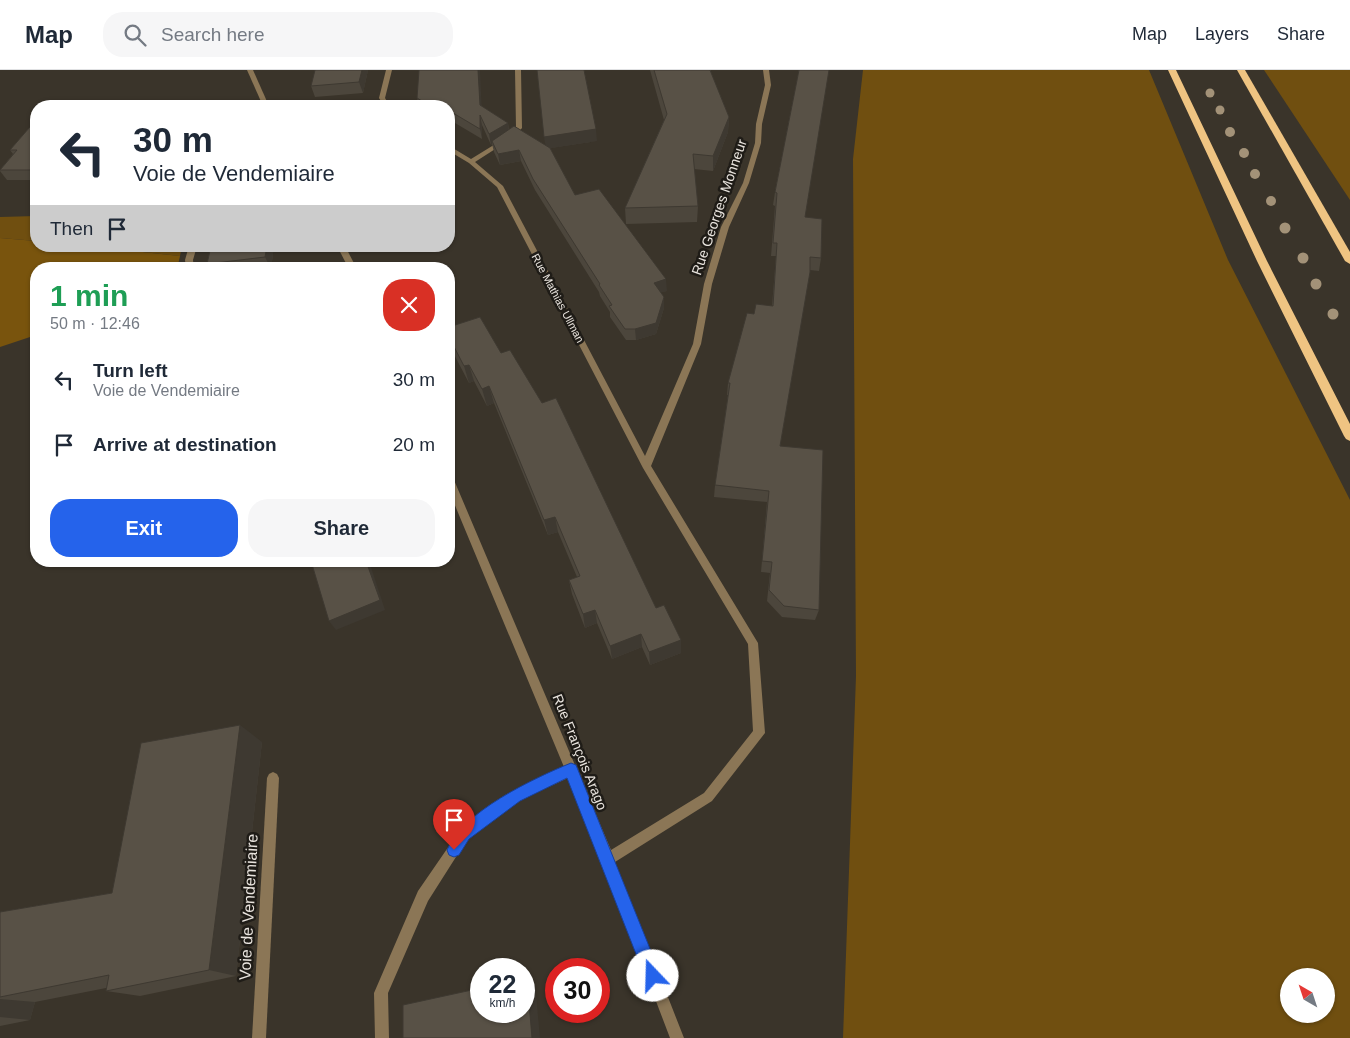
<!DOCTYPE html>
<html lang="en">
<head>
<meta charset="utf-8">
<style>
	body { margin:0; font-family:Arial,sans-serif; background:#f6f6f7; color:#1f2937; height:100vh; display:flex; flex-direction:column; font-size:19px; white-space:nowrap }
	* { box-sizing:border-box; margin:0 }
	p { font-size:16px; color:#747a83 }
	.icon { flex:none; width:28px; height:28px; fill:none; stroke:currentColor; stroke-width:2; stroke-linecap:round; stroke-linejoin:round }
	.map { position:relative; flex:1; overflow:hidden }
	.panel { position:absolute; left:30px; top:192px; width:425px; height:305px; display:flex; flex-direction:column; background:#fff; border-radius:20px; box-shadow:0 1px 4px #0004 }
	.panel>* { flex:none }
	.hud { position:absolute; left:30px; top:30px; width:425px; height:152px; border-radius:20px; box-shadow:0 1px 4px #0004; background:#fff; color:#1f2937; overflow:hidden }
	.needle { width:32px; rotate:321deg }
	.buttons { position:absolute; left:1280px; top:898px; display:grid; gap:10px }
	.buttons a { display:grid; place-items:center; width:55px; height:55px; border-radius:50%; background:#fff; box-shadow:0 1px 4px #0004; font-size:25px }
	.speed { position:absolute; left:470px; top:888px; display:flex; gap:10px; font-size:25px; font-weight:700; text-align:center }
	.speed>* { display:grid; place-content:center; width:65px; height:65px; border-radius:50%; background:#fff; box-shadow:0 1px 4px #0004; line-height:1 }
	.speed small { font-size:12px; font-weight:400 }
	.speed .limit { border:8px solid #d22; background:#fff; color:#111 }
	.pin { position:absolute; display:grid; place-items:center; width:42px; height:42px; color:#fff; margin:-51px -21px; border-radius:50% 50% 50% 0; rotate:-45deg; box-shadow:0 0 5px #0007 }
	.pin .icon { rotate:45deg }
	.me { position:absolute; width:55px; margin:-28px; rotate:339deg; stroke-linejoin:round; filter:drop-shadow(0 0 4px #0008) }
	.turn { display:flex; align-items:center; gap:18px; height:105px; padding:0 20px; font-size:22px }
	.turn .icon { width:65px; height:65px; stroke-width:2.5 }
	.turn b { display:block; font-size:35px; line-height:42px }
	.then { display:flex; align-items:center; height:48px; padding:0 20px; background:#0003; gap:10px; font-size:19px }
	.round { display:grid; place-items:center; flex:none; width:52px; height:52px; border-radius:20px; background:#f6f6f7 }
	.summary { display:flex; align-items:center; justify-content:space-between; height:85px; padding:0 20px }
	h1 { font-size:30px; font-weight:800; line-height:38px; color:#1e9e55 }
	.button { display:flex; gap:10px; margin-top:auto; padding:10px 20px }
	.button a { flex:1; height:58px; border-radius:20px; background:#2563eb; color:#fff; font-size:20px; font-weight:800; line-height:58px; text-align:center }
	.button a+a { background:#f6f6f7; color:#1f2937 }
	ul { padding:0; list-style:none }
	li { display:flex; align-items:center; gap:15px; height:65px; padding:0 20px }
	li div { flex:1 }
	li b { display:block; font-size:19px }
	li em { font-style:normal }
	header { display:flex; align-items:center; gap:30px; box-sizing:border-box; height:70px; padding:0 25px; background:#fff; border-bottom:1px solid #e0e1e3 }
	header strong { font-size:24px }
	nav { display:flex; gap:28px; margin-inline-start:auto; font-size:18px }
	.search { width:350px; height:45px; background:#f6f6f7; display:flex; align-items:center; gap:12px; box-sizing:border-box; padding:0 18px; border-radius:20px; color:#747a83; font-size:19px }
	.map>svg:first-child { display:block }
	.green { fill:#704f10; fill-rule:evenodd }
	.forest { fill:#79540d }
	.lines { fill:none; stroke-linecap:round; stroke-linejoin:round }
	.service { fill:#8b7656; fill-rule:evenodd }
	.minor { fill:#8b7656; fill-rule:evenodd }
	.trunk { fill:#efc482; fill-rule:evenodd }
	.tree { fill:#a39278 }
	.wall { fill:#4c463c }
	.shaded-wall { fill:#3e3931 }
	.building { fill:#585146; stroke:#3e3931 }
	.route { fill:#2563eb; stroke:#184099 }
	.labels { text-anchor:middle; stroke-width:5; stroke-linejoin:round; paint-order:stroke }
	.far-street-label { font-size:11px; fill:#e9e4de; stroke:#1f1c17 }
	.street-label { font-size:14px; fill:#e9e4de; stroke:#1f1c17 }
	.near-street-label { font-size:16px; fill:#e9e4de; stroke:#1f1c17 }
</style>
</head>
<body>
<header>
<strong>Map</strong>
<div class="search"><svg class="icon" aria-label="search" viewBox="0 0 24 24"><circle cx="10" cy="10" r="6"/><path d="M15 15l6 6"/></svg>Search here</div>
<nav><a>Map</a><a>Layers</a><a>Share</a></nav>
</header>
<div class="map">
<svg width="1350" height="968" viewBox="0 0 1350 968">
	<rect width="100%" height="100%" fill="#3a342a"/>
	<g class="green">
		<path d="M863,0H1149L1228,190L1350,430V968H843L856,606L853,89ZM1289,906H1326V944H1289Z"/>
		<polygon points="1264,0 1350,0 1350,130"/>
		<polygon points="36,146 36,171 0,168 0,147"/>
		<polygon points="86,176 182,176 180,186"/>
	</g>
	<polygon class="forest" points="0,168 36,171 36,176 86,176 180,186 177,199 36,199 36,265 0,277"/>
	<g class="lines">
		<polygon class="service" points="189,176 197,176 193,190 194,199 186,199 185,190"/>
		<g class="minor">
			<polygon points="247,0 253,0 269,36 263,36"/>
			<polygon points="386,0 392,0 385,28 390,36 384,36 379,28"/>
			<polygon points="515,0 521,0 522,58 514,67 475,92 503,116 645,386 693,274 704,214 721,157 743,113 755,73 756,54 765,15 763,0 769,0 771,15 762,54 761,73 749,113 729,157 712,214 701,274 651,396 758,573 765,663 712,731 615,792 684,968 670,968 602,789 568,708 520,730 468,768 428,831 388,923 389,968 375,968 374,923 418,821 460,760 512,722 564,697 449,421 449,406 452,407 454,410 611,780 704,723 753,661 748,574 643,398 497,117 469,93 449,81 449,76 451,77 471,89 510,65 516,58"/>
			<polygon points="337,176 345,176 357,199 349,199"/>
			<polygon points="273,702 277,704 279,708 266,968 252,968 267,708 269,704"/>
		</g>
		<g class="trunk">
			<polygon points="1168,0 1176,0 1267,191 1350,354 1350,371 1346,369 1344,366 1257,191"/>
			<polygon points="1237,0 1245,0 1350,182 1350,194 1345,191"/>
		</g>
	</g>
	<g class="tree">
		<circle cx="1210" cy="23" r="4.5"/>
		<circle cx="1220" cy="40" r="4.5"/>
		<circle cx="1230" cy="62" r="5"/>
		<circle cx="1244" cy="83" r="5"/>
		<circle cx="1255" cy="104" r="5"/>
		<circle cx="1271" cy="131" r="5"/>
		<circle cx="1285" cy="158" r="5.5"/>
		<circle cx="1303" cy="188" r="5.5"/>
		<circle cx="1316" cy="214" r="5.5"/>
		<circle cx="1333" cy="244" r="5.5"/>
	</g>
	<g class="wall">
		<polygon points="368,0 363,23 315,27 311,16"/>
		<polygon points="650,0 711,0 711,3 729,47 728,62 713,101 694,99 698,136 697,152 626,154 625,138 664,50"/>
		<polygon points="799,0 805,147 821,188 819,201 810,200 780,376 819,540 815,550 782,547 767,531 770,503 761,502 767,432 714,427 715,415 728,325 727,325 728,313 754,244 772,236 776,186 771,186 775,136 773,135 775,122"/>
		<polygon points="417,28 481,36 508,53 509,60 546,76 597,71 550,78 575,125 667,221 661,222 664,238 656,264 636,270 626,270 610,247 610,242 600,226 599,222 535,120 521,91 500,95 494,82 492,74 491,75 482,55 482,69 455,53 452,55 449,53 449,36 419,36"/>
		<polygon points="36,50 36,110 7,110 0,101 0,100 13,84 10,80"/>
		<polygon points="274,176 271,199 210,199 207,194"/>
		<polygon points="449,267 501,283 656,538 681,583 650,595 642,577 612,589 597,553 585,558 572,524 569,510 577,507 558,462 548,465 494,333 487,336 474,311 469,313 449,275"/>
		<polygon points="262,672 236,906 140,926 106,921 106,918 35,932 30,950 0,956 0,842 112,823"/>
	</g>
	<g class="shaded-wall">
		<polygon points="362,0 368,0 363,23 359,12"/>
		<polygon points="478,0 480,0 482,45 480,35"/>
		<polygon points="95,31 98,36 91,36"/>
		<polygon points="453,43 455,53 452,55 449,45"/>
		<polygon points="480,45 482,55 482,69 480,59"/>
		<polygon points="729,47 728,62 713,101 713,86"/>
		<polygon points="508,53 509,63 492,71 492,74 491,75 489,64"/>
		<polygon points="596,59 597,71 546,79 544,67"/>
		<polygon points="519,80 521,91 500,95 498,84"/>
		<polygon points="267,176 274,176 271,199 265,187"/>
		<polygon points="666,209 667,221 655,224 654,213"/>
		<polygon points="664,227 664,238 656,264 636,270 635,259"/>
		<polygon points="469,295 474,311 469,313 464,296"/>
		<polygon points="489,316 494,333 487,336 482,319"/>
		<polygon points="555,447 558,462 548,465 544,450"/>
		<polygon points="115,491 134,491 121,497"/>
		<polygon points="366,491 369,491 385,540 336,560 329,551"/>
		<polygon points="595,540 597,553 585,558 583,544"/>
		<polygon points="641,564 642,577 612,589 610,576"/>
		<polygon points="681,570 681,583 650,595 649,582"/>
		<polygon points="240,655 262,672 236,906 209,900"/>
		<polygon points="527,908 535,913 540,968 532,968"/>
		<polygon points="0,929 35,932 30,950 0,947"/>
	</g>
	<g class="building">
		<polygon points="315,0 362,0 359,12 311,16"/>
		<polygon points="419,0 478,0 480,35 508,53 489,64 480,45 480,59 453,43 449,44 449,36 430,36 417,28"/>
		<polygon points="537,0 584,0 596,59 544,67"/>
		<polygon points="654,0 710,0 729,47 713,86 693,84 698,136 625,138 667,44"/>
		<polygon points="799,0 829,0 805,147 822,149 821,188 810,187 810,202 780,376 823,380 819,540 784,536 769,520 772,492 762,491 769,421 715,415 730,313 728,313 747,243 754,244 756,234 773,236 777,173 773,173 777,123 775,122"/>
		<polygon points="95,31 91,36 49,36"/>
		<polygon points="409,32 409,36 400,36"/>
		<polygon points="355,34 354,36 346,36"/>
		<polygon points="36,50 36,100 0,100 17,80 10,80"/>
		<polygon points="514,56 550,78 575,125 599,119 666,209 654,213 664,227 656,253 635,259 625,259 609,236 612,235 599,215 600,214 533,109 519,80 498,84 492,71"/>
		<polygon points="211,176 267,176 265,187 207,194"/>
		<polygon points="480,247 501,283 510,280 542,333 556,328 656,538 664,535 681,570 649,582 641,564 610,576 595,540 583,544 569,510 580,506 555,447 544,450 489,316 482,319 469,295 464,296 449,267 449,257"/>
		<polygon points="311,491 366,491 380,530 329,551"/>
		<polygon points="240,655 209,900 106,921 109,905 0,927 0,842 112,823 141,673"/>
		<polygon points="524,908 527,908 532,968 403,968 403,935 481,918 481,941 524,941"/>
	</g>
	<path class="route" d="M571,693L576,695L661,906L658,912L653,914L647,912L567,708L520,731L469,769L459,785L454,787L449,785L447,780C462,742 534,708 571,693Z"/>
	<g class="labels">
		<g class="far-street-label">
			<text transform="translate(558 228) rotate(62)" y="4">Rue Mathias Ullman</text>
		</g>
		<g class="street-label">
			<text transform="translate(719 137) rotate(-71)" y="5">Rue Georges Monneur</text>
			<text transform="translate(580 682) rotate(68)" y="5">Rue François Arago</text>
		</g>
		<g class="near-street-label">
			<text transform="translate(248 837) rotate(-87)" y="6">Voie de Vendemiaire</text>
		</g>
	</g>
</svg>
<div class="buttons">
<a><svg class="needle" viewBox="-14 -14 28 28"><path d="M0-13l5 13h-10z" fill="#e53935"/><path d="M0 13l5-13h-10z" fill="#747a83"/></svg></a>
</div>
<div class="speed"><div>22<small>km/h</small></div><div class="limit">30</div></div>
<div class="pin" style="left:454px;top:780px;background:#d93025"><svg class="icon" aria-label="arrive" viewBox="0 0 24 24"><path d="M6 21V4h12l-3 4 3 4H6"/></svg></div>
<svg class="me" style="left:653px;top:906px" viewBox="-20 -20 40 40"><circle r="19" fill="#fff"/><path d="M0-13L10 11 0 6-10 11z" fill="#2563eb"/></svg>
<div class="hud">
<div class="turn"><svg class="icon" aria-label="left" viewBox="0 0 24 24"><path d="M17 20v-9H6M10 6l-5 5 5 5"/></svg><div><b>30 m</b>Voie de Vendemiaire</div></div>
<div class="then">Then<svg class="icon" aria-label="arrive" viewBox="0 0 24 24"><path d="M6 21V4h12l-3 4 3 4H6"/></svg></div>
</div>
<section class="panel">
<div class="summary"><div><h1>1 min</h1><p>50 m · 12:46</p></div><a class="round" style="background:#d93025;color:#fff"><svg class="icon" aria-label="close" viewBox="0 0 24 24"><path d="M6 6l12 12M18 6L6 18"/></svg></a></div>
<ul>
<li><svg class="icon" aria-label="left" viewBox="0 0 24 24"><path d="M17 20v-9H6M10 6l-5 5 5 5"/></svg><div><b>Turn left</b><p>Voie de Vendemiaire</p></div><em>30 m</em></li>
<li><svg class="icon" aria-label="arrive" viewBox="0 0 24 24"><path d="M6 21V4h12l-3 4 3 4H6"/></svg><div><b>Arrive at destination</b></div><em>20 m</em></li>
</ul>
<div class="button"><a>Exit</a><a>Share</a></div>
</section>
</div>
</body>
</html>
